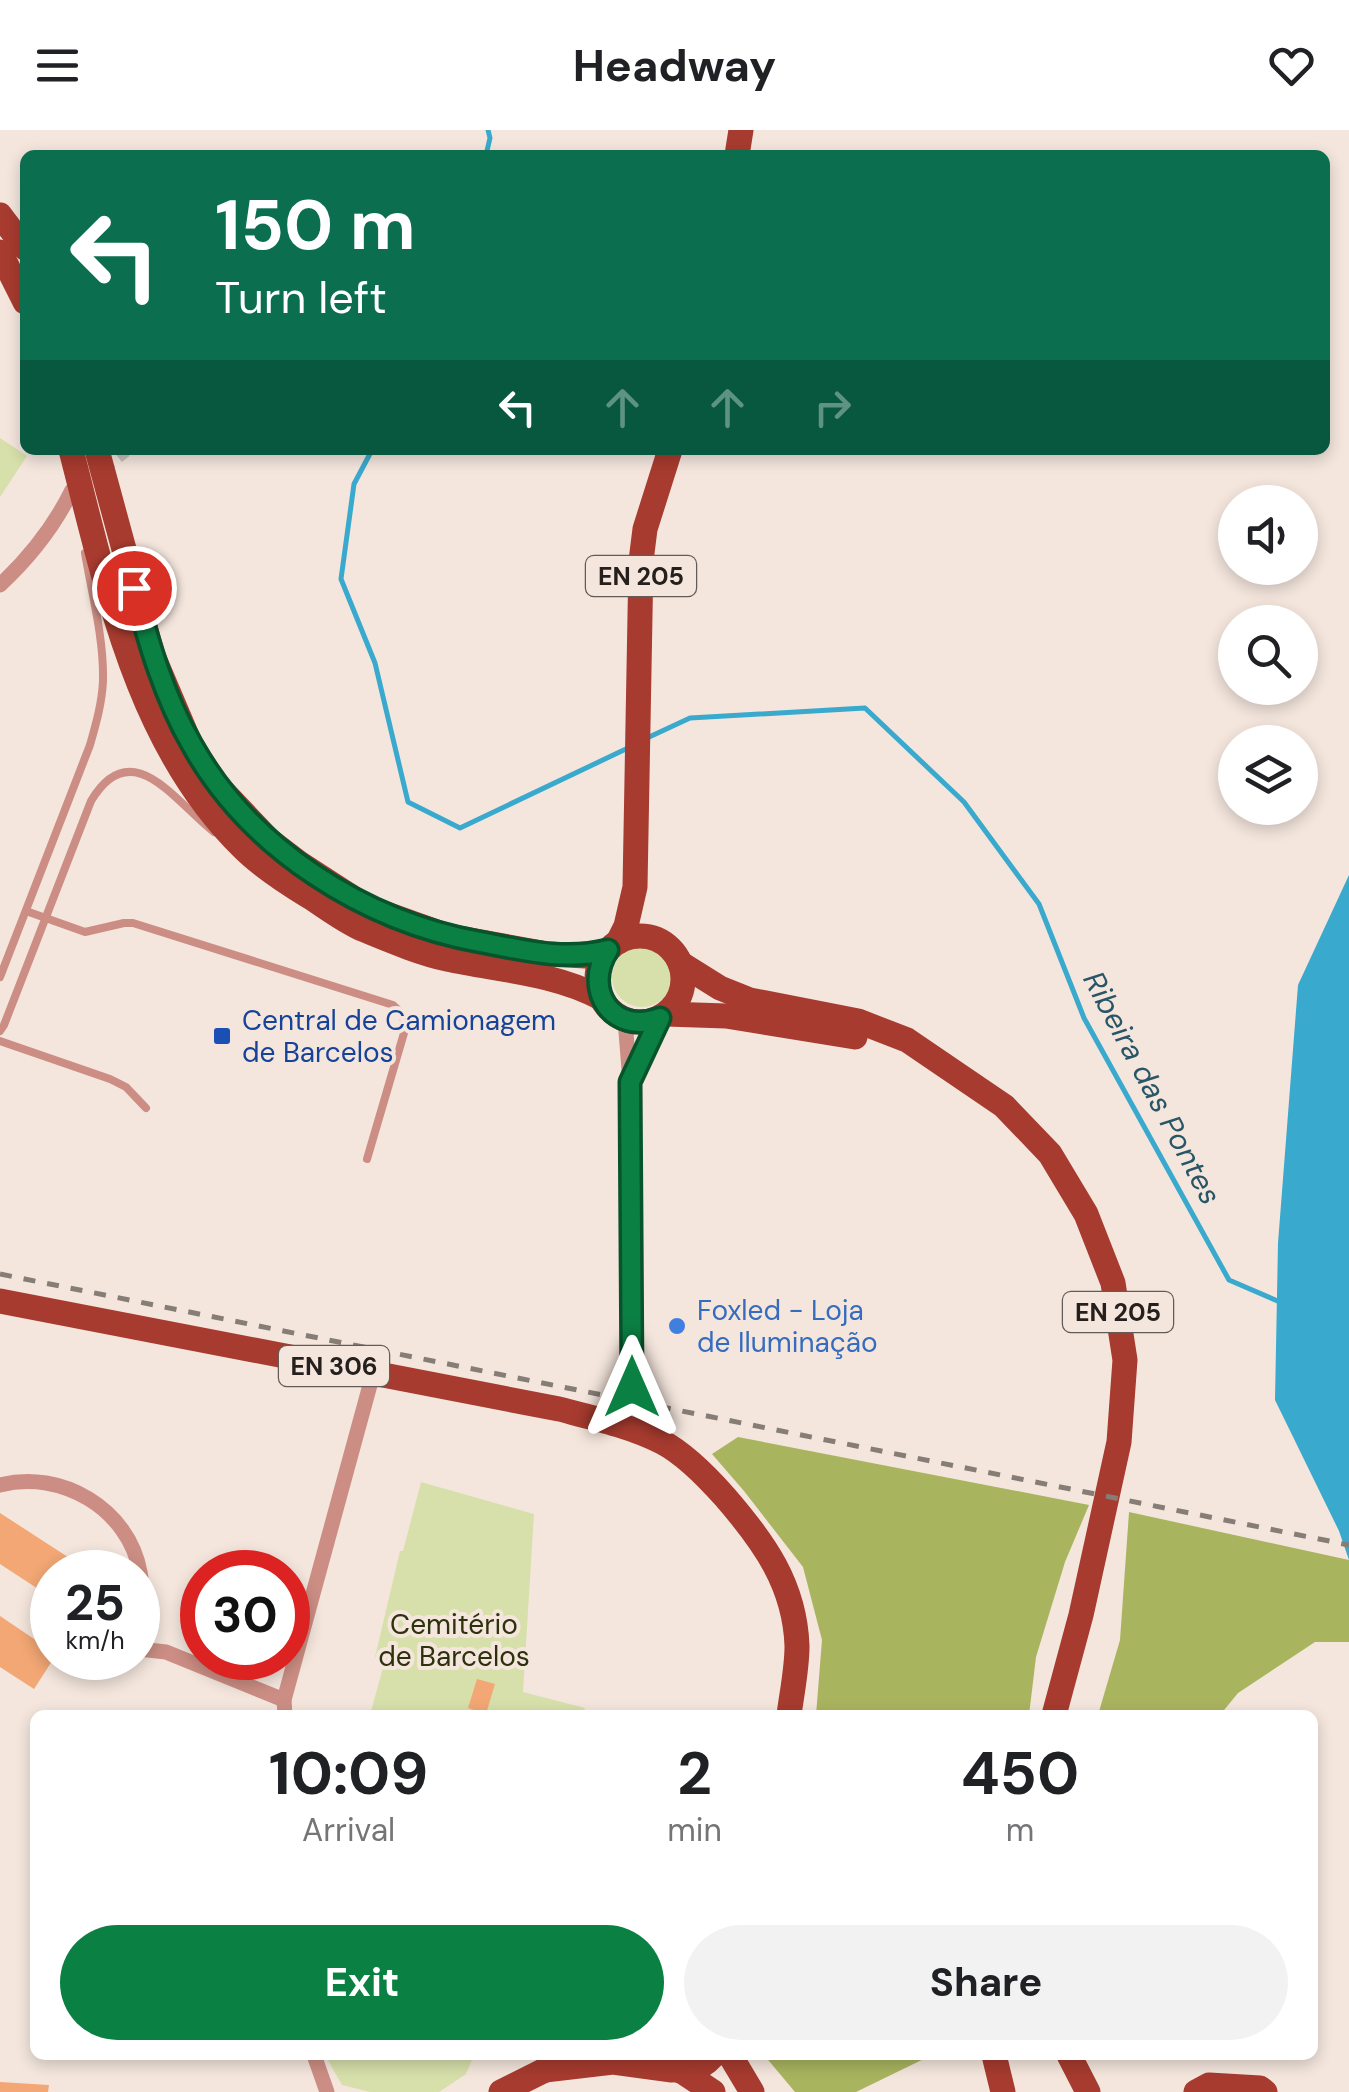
<!DOCTYPE html>
<html lang="en">
<head>
<meta charset="utf-8">
<style>
	body { margin:0; font-family:"DM Sans",sans-serif; background:#f2f2f2; color:#202124; height:100vh; display:flex; flex-direction:column; font-size:38px; white-space:nowrap }
	* { box-sizing:border-box; margin:0 }
	p { font-size:32px; color:#757577 }
	.icon { flex:none; width:55px; height:55px; fill:none; stroke:currentColor; stroke-width:2; stroke-linecap:round; stroke-linejoin:round }
	.map { position:relative; flex:1; overflow:hidden }
	.side { position:absolute; left:30px; top:1580px; width:1288px; height:350px; display:flex; flex-direction:column; background:#fff; border-radius:15px; box-shadow:0 5px 15px #0003 }
	.side>* { flex:none }
	.banner { position:absolute; left:20px; top:20px; width:1310px; height:305px; border-radius:15px; box-shadow:0 5px 15px #0003; background:#0b6e4f; color:#fff; overflow:hidden }
	.tools { position:absolute; left:1218px; top:355px; display:grid; gap:20px }
	.tools a { display:grid; place-items:center; width:100px; height:100px; border-radius:50%; background:#fff; box-shadow:0 5px 15px #0003; font-size:50px }
	.speed { position:absolute; left:30px; top:1420px; display:flex; gap:20px; font-size:50px; font-weight:700; text-align:center }
	.speed>* { display:grid; place-content:center; width:130px; height:130px; border-radius:50%; background:#fff; box-shadow:0 5px 15px #0003; line-height:1 }
	.speed small { font-size:25px; font-weight:400 }
	.speed .limit { border:15px solid #d22; background:#fff; color:#111 }
	.pin { position:absolute; display:grid; place-items:center; width:85px; height:85px; color:#fff; margin:-42px; border:5px solid #fff; border-radius:50%; box-shadow:0 2px 10px #0007 }
	.me { position:absolute; width:110px; margin:-55px; rotate:0deg; stroke-linejoin:round; filter:drop-shadow(0 0 8px #0008) }
	.turn { display:flex; align-items:center; gap:35px; height:210px; padding:0 30px; font-size:45px }
	.turn .icon { width:130px; height:130px; stroke-width:2.5 }
	.turn b { display:block; font-size:70px; line-height:85px }
	.lanes { display:flex; align-items:center; height:95px; padding:0 30px; background:#0003; justify-content:center; gap:50px; direction:ltr }
	.lanes .off { opacity:.35 }
	.eta { display:flex; justify-content:space-evenly; align-items:center; height:170px; text-align:center }
	.eta b { font-size:60px; font-weight:700; line-height:70px }
	.button { display:flex; gap:20px; margin-top:auto; padding:20px 30px }
	.button a { flex:1; height:115px; border-radius:60px; background:#0b8043; color:#fff; font-size:40px; font-weight:700; line-height:115px; text-align:center }
	.button a+a { background:#f2f2f2; color:#202124 }
	header { display:flex; justify-content:space-between; align-items:center; height:130px; padding:0 30px; background:#fff; font-size:45px; font-weight:700 }
	.map>svg:first-child { display:block }
	.green { fill:#d7e0ab }
	.forest { fill:#a9b45f }
	.water { fill:#39a9cd }
	.lines { fill:none; stroke-linecap:round; stroke-linejoin:round }
	.stream { stroke:#39a9cd; stroke-width:5 }
	.building { fill:#f2a774 }
	.minor-tunnel { stroke:#cbbeb7; stroke-width:15; stroke-dasharray:15 8; stroke-linecap:butt }
	.service { stroke:#cc8e84; stroke-width:8 }
	.minor { stroke:#cc8e84; stroke-width:15 }
	.primary { stroke:#a73b2f; stroke-width:25 }
	.rail { stroke:#867d77; stroke-width:5; stroke-dasharray:12 12; stroke-linecap:butt }
	.route-casing { stroke:#07532c; stroke-width:25 }
	.route { stroke:#0b8043; stroke-width:18 }
	.transit-dot { fill:#1a4fb4; stroke:#f4e6dd; stroke-width:4 }
	.shop-dot { fill:#3f7fe0; stroke:#f4e6dd; stroke-width:4 }
	.labels { text-anchor:middle; stroke-width:8; stroke-linejoin:round; paint-order:stroke }
	.shield { fill:#f4e6dd; stroke:#635b57; stroke-width:2.5 }
	.shield-label { font-size:25px; font-weight:bold; fill:#25201d }
	.transit-label { font-size:28px; fill:#164399; stroke:#f4e6dd; text-anchor:start }
	.shop-label { font-size:28px; fill:#366cbe; stroke:#f4e6dd; text-anchor:start }
	.park-label { font-size:28px; fill:#2d310c; stroke:#f4e6dd }
	.water-label { font-size:30px; font-style:italic; fill:#285666; stroke:#f4e6dd }
</style>
</head>
<body>
<header><svg class="icon" aria-label="menu" viewBox="0 0 24 24"><path d="M4 6h16M4 12h16M4 18h16"/></svg>Headway<svg class="icon" aria-label="heart" viewBox="0 0 24 24"><path d="M12 20l-8-8c-3-5 5-10 8-4 3-6 11-1 8 4z"/></svg></header>
<div class="map">
<svg width="1349" height="1962" viewBox="0 0 1349 1962">
	<rect width="100%" height="100%" fill="#f4e6dd"/>
	<g class="green">
		<polygon points="0,308 27,326 0,367"/>
		<circle cx="642" cy="847" r="30"/>
		<polygon points="421,1352 534,1384 523,1562 585,1578 583,1585 370,1585 385,1530 375,1527 400,1421 403,1421"/>
		<polygon points="325,1925 474,1925 466,1944 439,1962 370,1962 342,1955"/>
	</g>
	<g class="forest">
		<polygon points="738,1307 1089,1375 1065,1432 1036,1527 1029,1585 816,1585 822,1510 803,1437 744,1361 712,1324"/>
		<polygon points="1129,1382 1349,1430 1349,1512 1315,1512 1238,1563 1220,1585 1098,1585 1120,1510"/>
		<polygon points="764,1925 932,1925 856,1962 795,1962"/>
	</g>
	<polygon class="water" points="1349,745 1349,1430 1339,1401 1275,1270 1278,1113 1298,855"/>
	<g class="lines">
		<g class="stream">
			<polyline points="486,25 490,8 488,0"/>
			<polyline points="372,320 354,354 341,449 375,533 408,672 460,698 628,618"/>
			<polyline points="647,608 690,588 865,578 964,672 1039,774 1084,888 1229,1150 1280,1172"/>
		</g>
	</g>
	<g class="building">
		<polygon points="0,1383 91,1442 52,1442 52,1468 0,1434"/>
		<polygon points="0,1486 52,1521 54,1528 34,1559 0,1537"/>
		<polygon points="477,1549 495,1554 486,1584 468,1578"/>
		<polygon points="0,1952 49,1955 48,1962 0,1962"/>
	</g>
	<g class="lines">
		<polyline class="minor-tunnel" points="99,340 125,320"/>
		<g class="service">
			<path d="M26,781L85,802L124,793H133L393,875C404,884 405,890 404,903L367,1029"/>
			<path d="M0,847L90,615C96,594 102,573 103,551C104,508 92,465 85,423"/>
			<path d="M0,901L4,895L91,671C132,602 176,673 214,702"/>
			<polyline points="0,911 110,949 126,957 146,978"/>
		</g>
		<g class="minor">
			<path d="M0,455C30,427 54,397 72,360"/>
			<polyline points="625,890 630,952 632,1257"/>
			<polyline points="632,948 660,888"/>
			<path d="M0,1355C61,1339 129,1379 140,1442C145,1467 141,1494 139,1519L166,1522L284,1570"/>
			<polyline points="285,1585 284,1570 373,1244"/>
			<polyline points="314,1925 327,1962"/>
		</g>
		<g class="primary">
			<polyline points="737,25 741,0"/>
			<polyline points="0,85 25,118"/>
			<polyline points="0,122 25,172"/>
			<path d="M71,320C107,458 137,615 243,718C262,737 287,753 310,767C327,778 344,791 362,799C389,810 419,823 447,829C498,840 555,843 601,868"/>
			<polyline points="97,320 153,526 190,613 216,654 270,711 299,733 367,777 448,806 547,824 586,826 608,820"/>
			<circle cx="640" cy="849" r="43"/>
			<polyline points="618,812 626,796 635,757 641,431 645,399 670,320"/>
			<polyline points="680,833 720,858 750,870 858,891 907,910 1004,976 1050,1024 1086,1084 1113,1153 1125,1230 1119,1312 1081,1485 1054,1585"/>
			<polyline points="666,884 726,886 855,907"/>
			<path d="M0,1171L559,1279C594,1288 630,1296 662,1312C683,1323 709,1349 725,1367C764,1412 795,1455 797,1516C797,1539 792,1562 789,1585"/>
			<polyline points="730,1925 752,1962"/>
			<polyline points="994,1925 1003,1962"/>
			<polyline points="1069,1925 1088,1962"/>
			<path d="M661,1933C680,1946 698,1943 714,1925"/>
			<polyline points="545,1940 613,1932 672,1940"/>
			<polyline points="683,1942 713,1962"/>
			<polyline points="501,1962 545,1940 557,1929"/>
			<polyline points="1196,1962 1209,1955 1260,1958 1265,1962"/>
		</g>
		<polyline class="rail" points="0,1144 1349,1415"/>
	</g>
	<g class="lines">
		<defs>
			<path id="route" d="M134,458C148,511 164,567 192,615C250,719 364,791 480,812C523,820 564,831 608,820C582,860 613,906 660,888L630,952L632,1257"/>
		</defs>
		<use href="#route" class="route-casing"/>
		<use href="#route" class="route"/>
	</g>
	<rect class="transit-dot" x="212" y="896" width="20" height="20" rx="5"/>
	<circle class="shop-dot" cx="677" cy="1196" r="10"/>
	<g class="labels">
		<g class="shield">
			<rect x="586" y="426" width="110" height="40" rx="8"/>
			<rect x="1063" y="1162" width="110" height="40" rx="8"/>
			<rect x="279" y="1216" width="110" height="40" rx="8"/>
		</g>
		<g class="shield-label">
			<text x="641" y="455">EN 205</text>
			<text x="1118" y="1191">EN 205</text>
			<text x="334" y="1245">EN 306</text>
		</g>
		<g class="transit-label">
			<text x="242" y="900">Central de Camionagem<tspan x="242" dy="32">de Barcelos</tspan></text>
		</g>
		<g class="shop-label">
			<text x="697" y="1190">Foxled - Loja<tspan x="697" dy="32">de Iluminação</tspan></text>
		</g>
		<g class="park-label">
			<text x="454" y="1504">Cemitério<tspan x="454" dy="32">de Barcelos</tspan></text>
		</g>
		<g class="water-label">
			<text transform="translate(1152 958) rotate(62)" y="10">Ribeira das Pontes</text>
		</g>
	</g>
</svg>
<div class="tools">
<a><svg class="icon" aria-label="sound" viewBox="0 0 24 24"><path d="M4 9h4l5-4v14l-5-4H4zM17 9q2 3 0 6"/></svg></a>
<a><svg class="icon" aria-label="search" viewBox="0 0 24 24"><circle cx="10" cy="10" r="6"/><path d="M15 15l6 6"/></svg></a>
<a><svg class="icon" aria-label="layers" viewBox="0 0 24 24"><path d="M12 4l9 5-9 5-9-5zM3 14l9 5 9-5"/></svg></a>
</div>
<div class="speed"><div>25<small>km/h</small></div><div class="limit">30</div></div>
<div class="pin" style="left:134px;top:458px;background:#d93025"><svg class="icon" aria-label="arrive" viewBox="0 0 24 24"><path d="M6 21V4h12l-3 4 3 4H6"/></svg></div>
<svg class="me" style="left:632px;top:1257px" viewBox="-20 -20 40 40"><path d="M0-17L14 15 0 8-14 15z" fill="#0b8043" stroke="#fff" stroke-width="4"/></svg>
<div class="banner">
<div class="turn"><svg class="icon" aria-label="left" viewBox="0 0 24 24"><path d="M17 20v-9H6M10 6l-5 5 5 5"/></svg><div><b>150 m</b>Turn left</div></div>
<div class="lanes"><svg class="icon" aria-label="left" viewBox="0 0 24 24"><path d="M17 20v-9H6M10 6l-5 5 5 5"/></svg><svg class="icon off" aria-label="ahead" viewBox="0 0 24 24"><path d="M12 20V5M6 11l6-6 6 6"/></svg><svg class="icon off" aria-label="ahead" viewBox="0 0 24 24"><path d="M12 20V5M6 11l6-6 6 6"/></svg><svg class="icon off" aria-label="right" viewBox="0 0 24 24"><path d="M7 20v-9h11M14 6l5 5-5 5"/></svg></div>
</div>
<section class="side">
<div class="eta">
<div><b>10:09</b><p>Arrival</p></div>
<div><b>2</b><p>min</p></div>
<div><b>450</b><p>m</p></div>
</div>
<div class="button"><a>Exit</a><a>Share</a></div>
</section>
</div>
</body>
</html>
